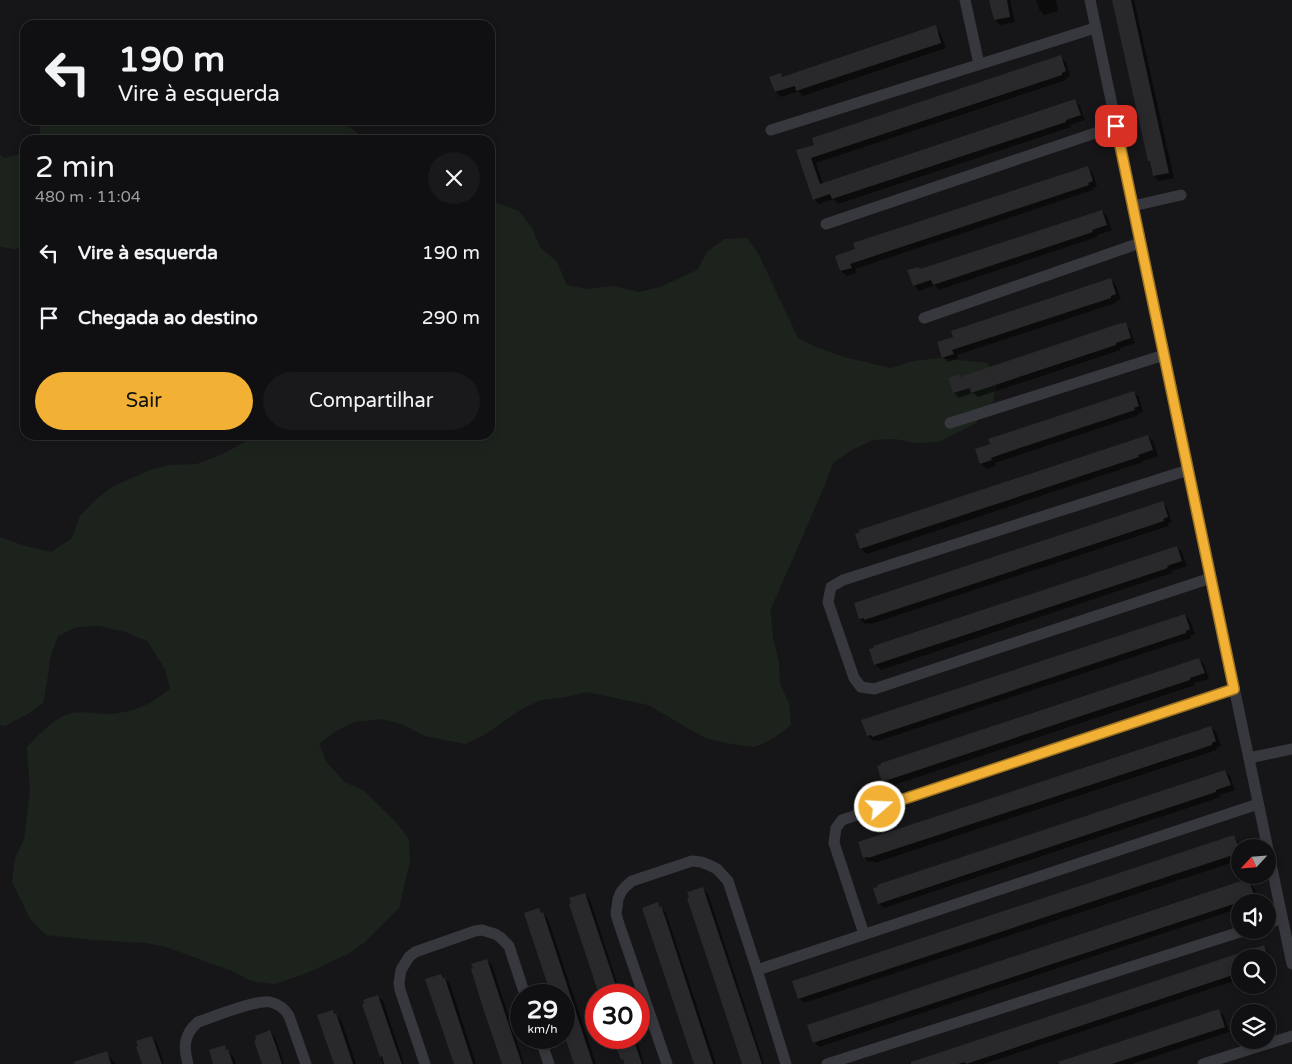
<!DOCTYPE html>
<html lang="pt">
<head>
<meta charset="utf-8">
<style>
	body { margin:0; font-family:"Varela Round",sans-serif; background:#19191b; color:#f1f3f6; height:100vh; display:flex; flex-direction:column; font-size:19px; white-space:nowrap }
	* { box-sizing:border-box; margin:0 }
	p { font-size:16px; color:#9c9d9f }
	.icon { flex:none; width:28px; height:28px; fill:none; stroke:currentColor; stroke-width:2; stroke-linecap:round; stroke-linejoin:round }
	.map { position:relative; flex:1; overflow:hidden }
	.side { position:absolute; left:20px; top:135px; width:475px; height:305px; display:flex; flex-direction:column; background:#101012; border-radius:15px; box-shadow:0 2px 8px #0003,0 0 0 1px #303032 }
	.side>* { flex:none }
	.banner { position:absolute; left:20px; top:20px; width:475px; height:105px; border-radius:15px; box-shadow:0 2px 8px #0003,0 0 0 1px #303032; background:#101012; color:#f1f3f6; overflow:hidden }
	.needle { width:32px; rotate:244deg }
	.tools { position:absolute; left:1231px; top:839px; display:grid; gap:10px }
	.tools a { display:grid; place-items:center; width:45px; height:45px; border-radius:50%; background:#101012; box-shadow:0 2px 8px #0003,0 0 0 1px #303032; font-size:25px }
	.speed { position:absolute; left:510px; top:984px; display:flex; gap:10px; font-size:25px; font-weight:700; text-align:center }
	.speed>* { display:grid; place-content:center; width:65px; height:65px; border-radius:50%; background:#101012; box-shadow:0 2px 8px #0003,0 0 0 1px #303032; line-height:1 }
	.speed small { font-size:12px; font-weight:400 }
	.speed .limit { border:8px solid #d22; background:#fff; color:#111 }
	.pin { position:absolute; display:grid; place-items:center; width:42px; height:42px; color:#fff; margin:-21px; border-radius:10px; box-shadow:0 2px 8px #0006 }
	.me { position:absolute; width:55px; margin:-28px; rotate:71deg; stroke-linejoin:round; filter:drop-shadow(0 0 4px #0008) }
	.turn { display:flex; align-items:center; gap:18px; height:105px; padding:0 15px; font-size:22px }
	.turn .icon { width:65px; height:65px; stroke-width:2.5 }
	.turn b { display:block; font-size:35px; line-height:42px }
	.round { display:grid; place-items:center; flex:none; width:52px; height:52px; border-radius:26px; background:#19191b }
	.head { display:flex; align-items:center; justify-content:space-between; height:85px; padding:0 15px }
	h1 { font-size:30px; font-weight:600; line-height:38px }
	.primary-button { display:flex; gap:10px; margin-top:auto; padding:10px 15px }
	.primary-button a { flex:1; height:58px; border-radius:30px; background:#f2b134; color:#111; font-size:20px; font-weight:600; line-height:58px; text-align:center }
	.primary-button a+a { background:#19191b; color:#f1f3f6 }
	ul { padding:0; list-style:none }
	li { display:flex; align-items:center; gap:15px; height:65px; padding:0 15px }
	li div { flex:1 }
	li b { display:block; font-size:19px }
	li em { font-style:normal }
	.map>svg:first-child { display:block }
	.green { fill:#1c231d }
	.shadow { fill:#0007 }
	.building { fill:#29292c }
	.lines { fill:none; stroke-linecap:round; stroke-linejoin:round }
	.street { stroke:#37383d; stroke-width:11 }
	.route-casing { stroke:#9d7322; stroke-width:12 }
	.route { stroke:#f2b134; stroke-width:9 }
</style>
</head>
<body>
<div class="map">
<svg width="1292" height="1064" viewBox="0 0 1292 1064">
	<rect width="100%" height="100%" fill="#161618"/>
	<g class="green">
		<path d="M40,120H256C269,123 282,124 295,123C304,123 313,120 322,120C335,121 357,127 362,140H37L40,136Z"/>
		<polygon points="25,153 25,247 15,249 0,247 0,155 5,158"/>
		<path d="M497,203L519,211L532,228L540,247L557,262L567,285L587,289L614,286L639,292L660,287L697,270L707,252L724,239L747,238L759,255L798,338L816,347L844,357L890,368L914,361L940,358L988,363L997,382L993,402L975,424L938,442L915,443L895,439L873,440L854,449L833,463L825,485L770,611L771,615L773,638L779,662L780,684L789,703L791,725L774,738L755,747L731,744L705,738L648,705L587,692L567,697L541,700L522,709L484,735L465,744L425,736L401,724L381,719L354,722L336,731L319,744L327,763L345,782L364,791L396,822L409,839L410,861L399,908L365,942L348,954L307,973L275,984L251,981L232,971L166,947L146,943L94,940L46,935L30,919L12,882L15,858L24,839L30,791L27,747C38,736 49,723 63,716C79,709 93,714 109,714C136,712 149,705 170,689L165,669L147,641L125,632L99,626L77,627L58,636L50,658L47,682L43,703L26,715L4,726L0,725V537L25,546L51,552L72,538L80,516L95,500L112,487L150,470L170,465L197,464L225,453L257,435H490V206Z"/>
	</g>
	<g class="shadow">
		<polygon points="989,0 1010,0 1015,22 1000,25 995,20 992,7 990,4"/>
		<polygon points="1036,0 1056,0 1058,11 1044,15 1039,9"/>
		<polygon points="1113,0 1134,0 1174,178 1159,181 1154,176 1151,163 1149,161"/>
		<polygon points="935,27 940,32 946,48 803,96 799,91 781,97 776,92 771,78 780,75 783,77"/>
		<polygon points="1061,57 1066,62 1070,76 1066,78 1066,80 816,163 823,184 1075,101 1080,106 1085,120 1070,125 1071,127 838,204 834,199 819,204 814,199 798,151"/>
		<polygon points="1087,167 1092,172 1097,186 1093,188 1093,190 855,269 856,273 847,276 841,271 837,257"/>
		<polygon points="1102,211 1107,216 1112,230 1097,235 1097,237 939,290 935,285 919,291 914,285 921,270"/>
		<polygon points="1111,280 1116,285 1121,299 1116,301 1116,303 957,355 958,359 948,362 943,357 954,338"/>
		<polygon points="1125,324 1130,329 1135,343 1120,348 1121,350 978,397 973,393 959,398 954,393 959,375 962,378"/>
		<polygon points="1133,392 1139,397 1143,412 1139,413 1139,415 995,463 996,466 987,469 981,464 977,449"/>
		<polygon points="1148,436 1153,441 1158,456 1143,461 1143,462 867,554 861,549 857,534"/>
		<polygon points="1162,503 1167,508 1172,522 1168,524 1168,526 871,624 869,623 865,624 860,619"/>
		<polygon points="1177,547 1182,552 1187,566 1172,571 1172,573 881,670 875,664"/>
		<polygon points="1185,615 1190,620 1195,634 1190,636 1191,638 878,741 877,740 873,741 868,736"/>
		<polygon points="1199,659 1204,664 1209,679 1194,683 1195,685 888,787 883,781"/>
		<polygon points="1211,727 1216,732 1221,746 1216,748 1217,750 875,863 873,861 869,862 864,857"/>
		<polygon points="1225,771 1230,776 1235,790 1220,795 1221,797 884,908 879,903"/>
		<polygon points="1234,837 1239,842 1241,848 1240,848 1240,860 804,1003 799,998"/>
		<polygon points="1249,882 1254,888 1259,902 1240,902 1240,908 819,1047 814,1042"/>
		<polygon points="703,889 708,894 764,1064 743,1064"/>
		<polygon points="585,895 590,900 621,995 601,995"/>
		<polygon points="657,904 666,913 716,1064 695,1064"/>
		<polygon points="539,910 548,919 596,1064 575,1064 564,1030 564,995 552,995"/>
		<polygon points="1263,947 1269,952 1273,966 1269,968 1269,970 1268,970 1268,958 1240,958 1240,979 984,1064 909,1064"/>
		<polygon points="486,960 492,965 524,1064 503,1064"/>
		<polygon points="441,975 450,984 476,1064 455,1064"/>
		<polygon points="378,996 383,1001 404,1064 383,1064 364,1006"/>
		<polygon points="1218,1010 1224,1016 1229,1032 1132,1064 1056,1064"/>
		<polygon points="333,1011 341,1020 356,1064 335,1064"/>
		<polygon points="270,1032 275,1037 284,1064 263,1064"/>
		<polygon points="152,1038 157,1043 164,1064 143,1064"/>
		<polygon points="615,1038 636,1038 644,1064 624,1064"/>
		<polygon points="224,1047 233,1056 236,1064 215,1064"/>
		<polygon points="106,1053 116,1064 95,1064"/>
	</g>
	<g class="building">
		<polygon points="989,0 1007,0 1010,17 994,20"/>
		<polygon points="1112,0 1131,0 1169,173 1153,176 1150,161 1148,161"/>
		<polygon points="936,25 941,43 796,91 795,86 775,92 769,77 781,73 782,77"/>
		<polygon points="1061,55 1066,71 1062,73 1062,75 811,158 818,178 820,184 1075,99 1081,115 1066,120 1066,122 832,199 830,194 813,200 796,150 814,145 812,138"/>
		<polygon points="1088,166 1093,181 1088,183 1089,185 850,264 852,268 840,271 835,256 855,249 853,243"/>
		<polygon points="1102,210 1107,225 1092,230 1093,232 933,285 931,280 913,286 907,270 919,267 920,269"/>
		<polygon points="1111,278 1116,294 1111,296 1111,298 952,350 954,354 942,358 937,342 953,337 951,331"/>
		<polygon points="1126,322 1131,338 1116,343 1116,345 971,393 970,388 953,393 948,378 959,374 960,377 1121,323 1121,324"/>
		<polygon points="1134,391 1139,406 1134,408 1135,410 1005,453 991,458 992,460 980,464 975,449 990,444 988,439"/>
		<polygon points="1148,435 1153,450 1138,455 1139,457 860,549 855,534 860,532 859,530"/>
		<polygon points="1163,501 1168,517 1163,519 1164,521 864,620 864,618 859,619 854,603"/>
		<polygon points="1177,546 1182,561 1167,566 1168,568 874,665 869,649 874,648 873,646"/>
		<polygon points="1185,614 1190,629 1186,631 1186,633 872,737 871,735 867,736 861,720"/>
		<polygon points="1199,658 1205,673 1190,678 1190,680 882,782 877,766 881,765 881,763"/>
		<polygon points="1211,726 1216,741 1212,743 1212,745 868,858 868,857 863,858 858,842"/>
		<polygon points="1225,770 1231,785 1216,790 1216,792 878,904 873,888 878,887 877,885"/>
		<polygon points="1234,835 1240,851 1235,852 1236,854 798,999 792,981"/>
		<polygon points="1244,880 1245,882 1249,881 1255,897 813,1043 807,1025"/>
		<polygon points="703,887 762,1064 742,1064 715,982 687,898 689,897 687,892"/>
		<polygon points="585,893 619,995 599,995 592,973 569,904 571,903 569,898"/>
		<polygon points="658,902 659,907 661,906 665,917 713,1064 694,1064 642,908"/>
		<polygon points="539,908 541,913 543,912 593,1064 574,1064 564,1034 564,995 551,995 524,913"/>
		<polygon points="1264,945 1268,958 1240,958 1240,973 1236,974 966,1064 965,1062 958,1064 911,1064 911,1062"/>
		<polygon points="487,959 522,1064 502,1064 483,1008 471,969 473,968 471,964"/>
		<polygon points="441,974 443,978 445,978 473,1064 454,1064 425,979"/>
		<polygon points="378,995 395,1045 402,1064 384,1064 382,1056 380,1057 371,1030 362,1005 364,1004 363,1000"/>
		<polygon points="1219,1009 1225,1027 1112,1064 1059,1064 1058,1062"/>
		<polygon points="333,1010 334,1014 336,1013 353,1064 334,1064 317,1015"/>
		<polygon points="270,1030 276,1046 282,1064 262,1064 254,1041 256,1040 255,1036"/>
		<polygon points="152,1036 162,1064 142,1064 136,1047 138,1046 136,1041"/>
		<polygon points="613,1038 633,1038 642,1064 624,1064 623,1059 621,1060"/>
		<polygon points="225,1045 226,1050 228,1049 233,1064 213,1064 209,1050"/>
		<polygon points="107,1051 111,1064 74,1064 74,1062"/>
	</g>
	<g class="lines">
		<g class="street">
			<polyline points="965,0 979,64"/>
			<polyline points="1090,0 1292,964"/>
			<polyline points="771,130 1095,28"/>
			<polyline points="1133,206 1181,195"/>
			<polyline points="826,224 1116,126"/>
			<polyline points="924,318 1140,243"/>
			<polyline points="950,423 1164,355"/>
			<polyline points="1188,470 843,580 831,587 828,602 854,678 861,687 874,689 1211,578"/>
			<polyline points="1249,758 1292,749"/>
			<polyline points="1268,923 1282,918"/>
			<polyline points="864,934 834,843 836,828 842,820 1234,689"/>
			<polyline points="757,970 1258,804"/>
			<polyline points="540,1038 549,1064"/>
			<path d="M188,1064C183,1047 184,1034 198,1022C213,1017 257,999 270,1002C279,1004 285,1009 289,1016L306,1064"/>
			<polyline points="425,1064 400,990 399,983 401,970 409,957 415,952 475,931 482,930 495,934 500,937 509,946 525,995"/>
			<polyline points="667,1064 618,921 616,914 618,899 621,892 626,886 632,881 692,861 701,862 709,865 717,869 728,881 757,970 786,1064"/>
			<polyline points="827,1064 1246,930"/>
			<polyline points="1203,1064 1292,1036"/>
		</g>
	</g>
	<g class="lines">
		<defs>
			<polyline id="route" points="880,807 1234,689 1116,126"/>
		</defs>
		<use href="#route" class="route-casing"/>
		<use href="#route" class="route"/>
	</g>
</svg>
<div class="tools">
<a><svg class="needle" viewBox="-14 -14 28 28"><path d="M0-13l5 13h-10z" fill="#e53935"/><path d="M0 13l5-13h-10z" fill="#9c9d9f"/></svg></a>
<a><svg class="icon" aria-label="sound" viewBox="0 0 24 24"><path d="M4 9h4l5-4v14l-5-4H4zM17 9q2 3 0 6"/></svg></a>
<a><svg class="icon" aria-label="search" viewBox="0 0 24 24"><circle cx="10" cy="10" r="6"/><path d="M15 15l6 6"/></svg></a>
<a><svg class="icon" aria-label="layers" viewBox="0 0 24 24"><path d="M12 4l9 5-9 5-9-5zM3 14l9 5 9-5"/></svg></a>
</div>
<div class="speed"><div>29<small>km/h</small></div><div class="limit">30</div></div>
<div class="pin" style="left:1116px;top:126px;background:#d93025"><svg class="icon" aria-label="arrive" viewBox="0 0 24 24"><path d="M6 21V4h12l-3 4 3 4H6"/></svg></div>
<svg class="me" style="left:880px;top:807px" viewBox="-20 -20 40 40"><circle r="17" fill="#f2b134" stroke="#fff" stroke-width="3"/><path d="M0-11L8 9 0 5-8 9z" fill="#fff"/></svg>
<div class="banner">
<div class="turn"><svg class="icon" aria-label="left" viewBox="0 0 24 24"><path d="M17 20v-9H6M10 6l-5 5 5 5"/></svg><div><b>190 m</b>Vire à esquerda</div></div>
</div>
<section class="side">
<div class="head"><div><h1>2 min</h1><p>480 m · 11:04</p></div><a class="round"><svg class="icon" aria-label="close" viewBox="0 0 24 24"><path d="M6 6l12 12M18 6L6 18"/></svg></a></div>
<ul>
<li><svg class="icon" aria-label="left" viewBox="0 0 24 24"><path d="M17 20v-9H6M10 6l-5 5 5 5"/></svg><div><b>Vire à esquerda</b></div><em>190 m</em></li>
<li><svg class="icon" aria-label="arrive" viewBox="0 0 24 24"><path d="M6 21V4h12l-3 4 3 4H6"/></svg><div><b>Chegada ao destino</b></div><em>290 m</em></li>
</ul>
<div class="primary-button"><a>Sair</a><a>Compartilhar</a></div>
</section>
</div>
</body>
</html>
